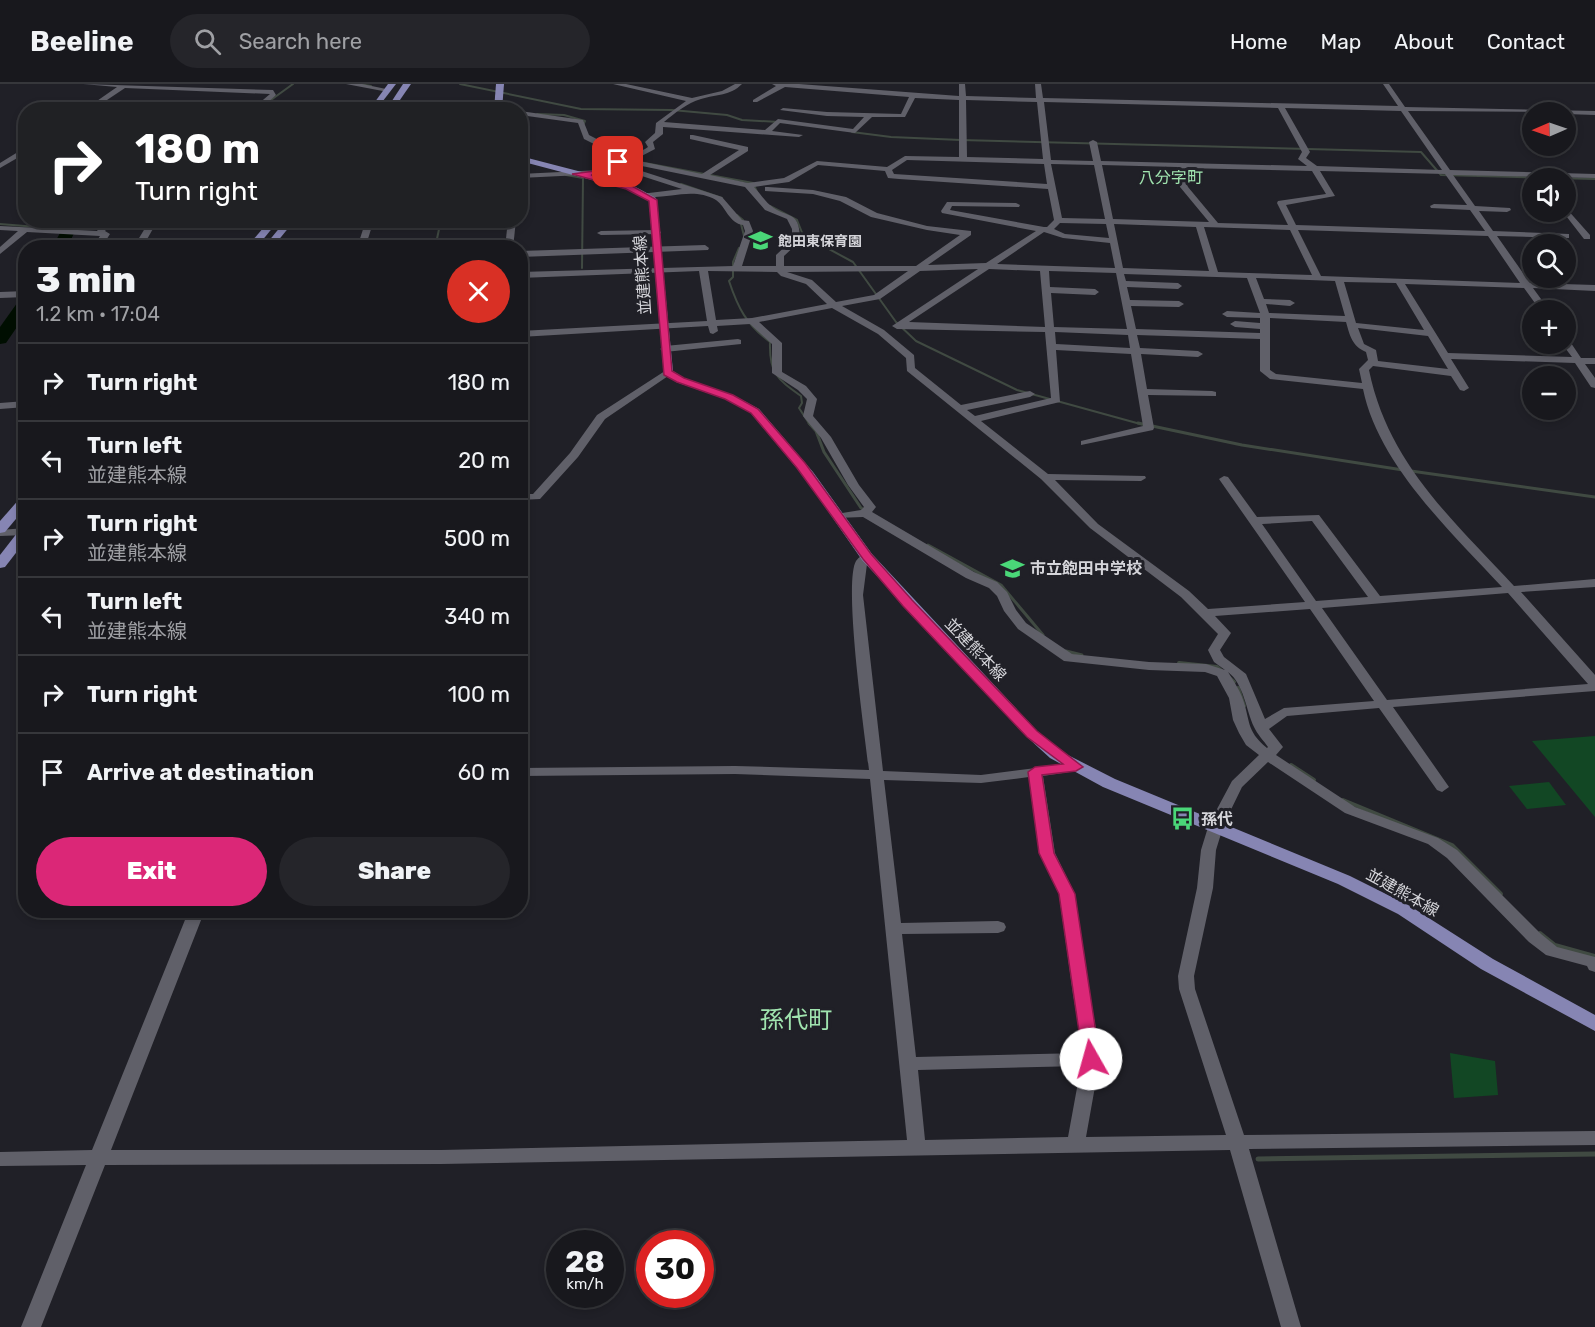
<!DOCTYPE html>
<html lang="en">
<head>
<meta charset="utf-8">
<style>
	body { margin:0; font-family:Rubik,"Noto Sans JP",sans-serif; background:#25252a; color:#f1f3f6; height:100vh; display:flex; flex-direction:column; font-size:22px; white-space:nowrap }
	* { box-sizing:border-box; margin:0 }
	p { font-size:20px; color:#9fa0a4 }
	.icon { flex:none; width:33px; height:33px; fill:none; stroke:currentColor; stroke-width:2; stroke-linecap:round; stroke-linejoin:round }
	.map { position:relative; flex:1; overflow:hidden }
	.drawer { position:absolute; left:18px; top:156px; width:510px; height:678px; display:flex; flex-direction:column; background:#18181d; border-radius:24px; box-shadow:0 3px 9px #0003,0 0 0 2px #36373b }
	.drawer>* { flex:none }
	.hud { position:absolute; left:18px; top:18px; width:510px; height:126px; border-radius:24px; box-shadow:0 3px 9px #0003,0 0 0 2px #36373b; background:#202124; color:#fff; overflow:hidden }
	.needle { width:39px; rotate:268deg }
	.tools { position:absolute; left:1522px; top:18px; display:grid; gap:12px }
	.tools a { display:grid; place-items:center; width:54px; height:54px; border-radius:50%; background:#18181d; box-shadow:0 3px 9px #0003,0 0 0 2px #36373b; font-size:30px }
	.speed { position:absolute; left:546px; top:1146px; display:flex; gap:12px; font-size:30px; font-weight:700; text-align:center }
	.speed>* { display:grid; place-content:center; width:78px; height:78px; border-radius:50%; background:#18181d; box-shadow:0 3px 9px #0003,0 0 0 2px #36373b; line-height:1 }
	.speed small { font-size:15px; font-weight:400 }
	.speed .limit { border:9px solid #d22; background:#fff; color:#111 }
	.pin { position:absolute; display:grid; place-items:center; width:51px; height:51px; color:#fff; margin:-26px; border-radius:12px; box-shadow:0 3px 9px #0006 }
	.me { position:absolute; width:66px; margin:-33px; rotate:353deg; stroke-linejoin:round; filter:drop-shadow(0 0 4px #0008) }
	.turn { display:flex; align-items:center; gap:21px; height:126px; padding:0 18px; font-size:27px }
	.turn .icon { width:78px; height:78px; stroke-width:2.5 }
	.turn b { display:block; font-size:42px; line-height:51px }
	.round { display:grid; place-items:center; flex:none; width:63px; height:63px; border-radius:32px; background:#25252a }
	.summary { display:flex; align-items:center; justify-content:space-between; height:102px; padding:0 18px }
	h1 { font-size:36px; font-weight:800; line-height:45px }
	.primary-button { display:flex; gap:12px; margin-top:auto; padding:12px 18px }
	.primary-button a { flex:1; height:69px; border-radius:36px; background:#db2777; color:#fff; font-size:24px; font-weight:800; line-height:69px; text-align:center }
	.primary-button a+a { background:#25252a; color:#f1f3f6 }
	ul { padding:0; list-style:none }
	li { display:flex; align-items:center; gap:18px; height:78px; padding:0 18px; border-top:2px solid #36373b }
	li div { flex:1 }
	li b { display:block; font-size:22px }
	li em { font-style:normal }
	header { display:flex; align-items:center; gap:36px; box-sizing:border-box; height:84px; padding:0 30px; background:#18181d; border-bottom:2px solid #36373b }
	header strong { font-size:28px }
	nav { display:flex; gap:33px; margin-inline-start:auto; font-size:21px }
	.search { width:420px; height:54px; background:#25252a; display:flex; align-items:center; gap:15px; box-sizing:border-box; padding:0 21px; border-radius:33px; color:#9fa0a4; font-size:22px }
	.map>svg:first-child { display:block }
	.green { fill:#124724 }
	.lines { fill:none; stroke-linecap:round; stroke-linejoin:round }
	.stream-far3 { stroke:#404a42; stroke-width:2 }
	.stream-far2 { stroke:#404a42; stroke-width:3 }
	.stream-far1 { stroke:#404a42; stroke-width:4 }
	.stream { stroke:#404a42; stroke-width:5 }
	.river { fill:#000e01; fill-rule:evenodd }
	.minor { fill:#606069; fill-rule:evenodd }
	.major { fill:#8685b3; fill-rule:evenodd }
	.route { fill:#db2777; stroke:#8e194d; stroke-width:1.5 }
	.labels { text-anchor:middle; stroke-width:6; stroke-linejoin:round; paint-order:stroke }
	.far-poi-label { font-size:14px; font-weight:bold; fill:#d5d5da; stroke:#202027; text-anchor:start }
	.far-quarter-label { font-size:16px; fill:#a0e4af; stroke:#202027 }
	.street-label { font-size:16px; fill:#d5d5da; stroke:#202027 }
	.poi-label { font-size:16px; font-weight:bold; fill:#d5d5da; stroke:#202027; text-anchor:start }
	.near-quarter-label { font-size:24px; fill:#a0e4af; stroke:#202027 }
</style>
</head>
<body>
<header>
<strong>Beeline</strong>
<div class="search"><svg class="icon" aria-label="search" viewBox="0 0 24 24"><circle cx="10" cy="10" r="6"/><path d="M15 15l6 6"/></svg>Search here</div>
<nav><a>Home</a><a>Map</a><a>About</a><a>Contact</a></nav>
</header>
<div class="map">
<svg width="1595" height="1243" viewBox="0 0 1595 1243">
	<rect width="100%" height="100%" fill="#202027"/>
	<g class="green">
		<polygon points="1595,652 1595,733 1532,657"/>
		<polygon points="1549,698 1566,721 1527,725 1509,702"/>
		<polygon points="1450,969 1495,977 1498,1011 1454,1014"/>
	</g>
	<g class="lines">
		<g class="stream-far3">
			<polyline points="359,0 371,2"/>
			<polyline points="460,0 581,25 672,26 727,31 742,36 779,38"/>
			<polyline points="264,21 293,0"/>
			<polyline points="448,21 492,22 508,26"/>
			<polyline points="537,30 564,31 585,37 583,41"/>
			<polyline points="852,48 891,53 961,56 1421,68 1441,91 1595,95"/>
			<polyline points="634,77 753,99 757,108"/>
			<polyline points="566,91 583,94 582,184"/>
			<polyline points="681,100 722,114"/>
			<polyline points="770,122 797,136 803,151 853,178 896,238 916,257 1017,306 1144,341"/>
			<polyline points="737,131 743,136 741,140 744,152"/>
			<polyline points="0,140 62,145 77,136"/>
			<polyline points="435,164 441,136"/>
			<path d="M739,164L733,178V193L729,197C738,224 746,240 770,258C769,289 777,295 801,312L802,319L799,324L810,341"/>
		</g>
		<g class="stream-far2">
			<polyline points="809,339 816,347 824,368 861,424 867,427"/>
			<polyline points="1138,339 1242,361 1403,386"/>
			<polyline points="1411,387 1595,413"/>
			<polyline points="928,461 1001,501 1043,551"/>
			<polyline points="1066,567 1082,571"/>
		</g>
		<g class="stream-far1">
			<polyline points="1179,579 1217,583 1234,598"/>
			<polyline points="1238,604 1244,622"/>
			<polyline points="1291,681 1314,696"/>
			<polyline points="1343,716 1452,761 1501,810"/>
			<polyline points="1540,849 1555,861 1595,872"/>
		</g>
		<polyline class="stream" points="1258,1075 1595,1070"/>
		<g class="river">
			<polygon points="62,141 75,147 67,164 52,164 60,149 55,145"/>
			<polygon points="26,213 26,230 6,259 0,260 0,243 20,215"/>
		</g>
		<g class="minor">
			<polygon points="83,0 273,6 276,11 264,22 344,20 347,22 344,24 251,26 270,10 125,4 92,26 84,26 117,3"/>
			<polygon points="346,0 362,0 391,6 388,8"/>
			<path d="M613,0H626L692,14L722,7L735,0H742C730,12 717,10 701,15C687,19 675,29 664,38L765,46L778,35L853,45L864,33L827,32L780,26L783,24L827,28L901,30L909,13L785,3L757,18H753V16L776,2L772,0H799L959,12V0H965L966,12L1036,14L1035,0H1041L1043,14L1398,22L1383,0H1389L1405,23L1595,27V31L1566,30V28L1408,27L1450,86L1595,90V94L1453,91L1475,122L1510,124L1511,126L1507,128L1479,127L1493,147L1569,150V154H1566L1497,152L1530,199L1595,201V207L1533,204L1549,226H1540L1524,204L1405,200L1448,269L1572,273L1562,260H1566V255L1569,256L1581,274H1595V280H1585L1595,294V304L1591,303L1575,279L1451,275L1469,304L1464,307L1460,306L1451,292L1373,282L1369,286C1388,379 1452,435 1514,502L1595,495V503L1521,508L1595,591V607L1393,623L1449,703L1442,708L1437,706L1379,624L1287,632L1269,645L1283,663L1276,671L1355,723L1438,754L1457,766L1541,850L1557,863L1595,873V888L1589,886L1587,882L1546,871L1529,858L1447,774L1428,760L1345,729L1268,678L1242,703L1224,740L1216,766L1213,804L1194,892L1195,905L1244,1051L1595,1047V1061L1249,1065L1301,1243H1281L1230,1066L441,1080L105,1081L41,1243H21L86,1081L0,1082V1068L92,1066L189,826H205L111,1066H441L907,1056L870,695L735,690L520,692V684L735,682L869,686C865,652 843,499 856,477C859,473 862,471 867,469L873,473L867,480L863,511L883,687L981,691L1076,679L1083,683L1076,687L1043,692L1055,769L1075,810L1089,910L1101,969L1086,1053L1226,1051L1179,905L1178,892L1197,804L1201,766L1209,740L1232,697L1259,671L1246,661L1239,649L1233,636L1229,614L1217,592L1205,588L1149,586L1064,577L1018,545L1004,527L997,512L989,504L966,494L863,433L836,434V430L861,426L864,423L848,401L821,354L803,332L807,315L798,306L772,289V260L750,240L717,242L718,247L713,250L710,249L708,242L520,253V247L707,237L699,187L520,194V188L733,182L745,147L743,141C729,139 726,123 716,116C693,103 670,115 646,113V109H649L682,105L617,84L602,90L520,94V90L601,86L615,79L610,68L584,55L578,39L520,31V27L583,36L589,51L616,65L621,76L645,65L648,63L645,58L655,49L656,39L686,17ZM915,14L959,16V73L905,72L887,83L817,77L784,94L748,99L710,91L748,67V63L693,51H690V55L739,66L702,90L634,76L655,65L653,58L663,50V43L799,53L803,51L772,47L780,39L855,49L872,33H905ZM966,16L1037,18L1043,75L967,73ZM1044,18L1278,24L1302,68L1298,75L1307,82L1101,77L1097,58L1093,56L1089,58L1093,77L1051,76ZM1285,24L1401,27L1442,86L1317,82L1306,74L1310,68ZM907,76L1044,80L1047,100L894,90L892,86ZM627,79L745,103L765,126L787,135L792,145V156L776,171V182H742L753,147L749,137L742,136L722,113L623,81ZM1051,80L1094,81L1105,135L1062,134ZM818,81L885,87L888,94L899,95L1048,105L1054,136L1047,143H1044L950,126L952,122L1019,123L1020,121L1016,119L947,118L941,127L942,129L1036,147L986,179L928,181L971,151V147L927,142L877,129L846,113L813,106L768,103H765V107L813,110L840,117L871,133L927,146L960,151L916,182H784V172L800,157C800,124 787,136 770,121C764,116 759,108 754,103L789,98ZM1102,81L1177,83L1180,90L1177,96L1180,103L1209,138L1113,135ZM1185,84L1312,87L1326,110L1278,117L1277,119L1288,141L1218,139L1188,103L1185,96L1188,90ZM1320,87L1445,90L1467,121L1434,120L1430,122L1431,124L1470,126L1485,147L1296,141L1286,121L1335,112ZM1060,139L1106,140L1109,154L1065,150L1054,145ZM1114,140L1196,143L1209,187L1123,184ZM1204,143L1290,146L1312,191L1218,188ZM1298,146L1488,152L1520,199L1321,192ZM1044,148L1063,154L1110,159L1115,184L997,180ZM978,185L892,242L897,245L1045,248L1051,314L975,332L967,326L1030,313L1035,310L1030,307L961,321L915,284L914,271L884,246L842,222L880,215L920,187ZM989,185L1040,187L1045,243L909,238ZM708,187L777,188L781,192L806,200L827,220L752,234L716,236ZM908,187L874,211L836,218L812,196L787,188ZM1049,187L1116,189L1127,245L1054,243L1051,209L1095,211L1099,208L1095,205L1050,203ZM1124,190L1247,194L1260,229L1227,227L1222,230L1227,233L1260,234V239L1235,237L1230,240L1235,243L1260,245V249L1136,245L1131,222L1179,223L1184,220L1179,217L1130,216L1127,203L1178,205L1182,202L1178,199L1126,197ZM1256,194L1335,197L1345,232L1269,229L1266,220L1290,222L1295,219L1290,216L1264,215ZM1344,198L1396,199L1424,246L1356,239ZM832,224L878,250L906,274L907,287L1041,395L1090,444L1181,513L1218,550L1208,566L1214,578L1225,586L1206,580L1149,578L1072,570L1026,539L1016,526L1007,508L997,498L974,488L872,428L876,423L859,401L831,353L813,332L817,315L806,302L782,288V259L759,238ZM1270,234L1346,238C1350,252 1352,262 1366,268L1368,276L1359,285L1362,299L1276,290L1270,286ZM1358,244L1428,252L1448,285L1378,277L1376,266L1364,260ZM1055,248L1128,251L1130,264L1056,260ZM1137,251L1260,255V287L1270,295L1363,305C1378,380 1451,448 1502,503L1380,512L1319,431L1257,433L1228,393L1224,392L1219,395L1305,518L1208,525L1189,507L1098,440L1055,396L1141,397L1146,394L1145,392L1048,390L981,337L1060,318L1056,266L1131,270L1143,342L1081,357V361L1153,346L1154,344L1148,311L1216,312V308L1212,307L1147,305L1141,270L1198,273L1203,270L1198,267L1140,264ZM1312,437L1368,513L1316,517L1262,440ZM1508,509L1588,600L1387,616L1322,524ZM1310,525L1374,617L1284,624L1265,635L1246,590L1224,573L1220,566L1231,549L1215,532ZM1228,588C1244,600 1246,626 1254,643C1257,650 1264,657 1268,663L1267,664C1245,646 1251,636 1242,613C1239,605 1233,596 1228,588ZM1029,693L1039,769L1059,810L1073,910L1083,969L916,973L902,850L998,849L1004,847L1006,843L1004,839L998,837L901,839L884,696L981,699ZM1081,982L1068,1053L925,1056L918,986Z"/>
			<polygon points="393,18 503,24 506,26 456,26 391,21"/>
			<polygon points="26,63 26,69 0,84 0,79"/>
			<polygon points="1566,124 1590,151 1590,155 1584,155 1563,128 1566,128"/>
			<polygon points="105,136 114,136 105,147 110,150 101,164 92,164 100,152 27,148 0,170 0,163 18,147 0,146 0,142 97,147"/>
			<polygon points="150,136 158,136 142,164 133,164"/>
			<polygon points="366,136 374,136 365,164 357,164"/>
			<polygon points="508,136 516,136 513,164 505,164"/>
			<polygon points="657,146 661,148 660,150 601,151 597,149 601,147"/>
			<polygon points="705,161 709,164 708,166 520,173 520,167"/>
			<polygon points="26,207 26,213 0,214 0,208"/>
			<polygon points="738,255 741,256 741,260 665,268 660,265 665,262"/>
			<polygon points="668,285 671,286 671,290 605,335 578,373 540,415 520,416 520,410 533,410 570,369 597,331"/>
			<polygon points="26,317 26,323 0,325 0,319"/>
			<polygon points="26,444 26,451 0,452 0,446"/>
		</g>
		<g class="major">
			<polygon points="388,0 396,0 376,26 369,26"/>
			<polygon points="403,0 411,0 393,26 386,26"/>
			<polygon points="496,0 504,0 502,26 494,26"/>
			<polygon points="520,72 632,101 656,114 673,287 684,294 733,311 759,325 813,388 872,470 1037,647 1062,668 1115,695 1350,792 1410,822 1493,875 1595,931 1595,947 1481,885 1398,830 1338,800 1103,703 1050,674 1027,653 862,476 805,394 751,329 725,315 676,298 664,290 649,117 626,105 520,77"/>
			<polygon points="270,136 279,136 256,164 246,164"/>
			<polygon points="286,136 295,136 272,164 263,164"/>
			<polygon points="26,411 26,423 5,448 0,449 0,437 22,412"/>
			<polygon points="26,443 26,456 5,483 0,484 0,471 21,444"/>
		</g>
	</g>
	<polygon class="route" points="615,76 624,79 607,89 591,91 632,102 657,116 672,287 684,294 733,311 758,325 805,379 871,470 912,516 1037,647 1083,683 1076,687 1042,691 1054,769 1075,810 1100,975 1098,980 1085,980 1083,975 1059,810 1039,769 1028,688 1035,683 1063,680 1027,653 903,522 863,475 797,384 751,329 725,315 677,298 664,291 649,117 626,105 572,90 602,86"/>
	<defs>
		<symbol id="school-bare" viewBox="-9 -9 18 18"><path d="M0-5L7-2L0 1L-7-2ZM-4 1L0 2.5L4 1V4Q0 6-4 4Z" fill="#4ad778" stroke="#202027" stroke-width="2.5" paint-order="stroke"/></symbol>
		<symbol id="bus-bare" viewBox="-9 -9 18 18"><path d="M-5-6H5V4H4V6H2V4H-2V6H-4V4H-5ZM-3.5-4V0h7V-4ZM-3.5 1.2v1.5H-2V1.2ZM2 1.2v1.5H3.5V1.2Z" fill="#4ad778" stroke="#202027" stroke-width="2.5" paint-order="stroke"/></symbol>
	</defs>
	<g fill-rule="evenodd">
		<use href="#school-bare" x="744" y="140" width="33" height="33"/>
		<use href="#school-bare" x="996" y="468" width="33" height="33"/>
		<use href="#bus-bare" x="1166" y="718" width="33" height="33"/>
	</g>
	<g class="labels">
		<g class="far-poi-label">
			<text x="778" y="162">飽田東保育園</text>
		</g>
		<g class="far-quarter-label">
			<text x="1171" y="99">八分字町</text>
		</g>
		<g class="street-label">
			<text transform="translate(642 191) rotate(-94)" y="6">並建熊本線</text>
			<text transform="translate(976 565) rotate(46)" y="6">並建熊本線</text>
			<text transform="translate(1403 808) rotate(29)" y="6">並建熊本線</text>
		</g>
		<g class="poi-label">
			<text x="1030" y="490">市立飽田中学校</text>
			<text x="1201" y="741">孫代</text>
		</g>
		<g class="near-quarter-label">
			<text x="796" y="944">孫代町</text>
		</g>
	</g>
</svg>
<div class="tools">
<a><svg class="needle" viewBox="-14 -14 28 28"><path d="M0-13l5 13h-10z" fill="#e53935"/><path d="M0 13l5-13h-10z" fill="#9fa0a4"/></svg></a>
<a><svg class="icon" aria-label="sound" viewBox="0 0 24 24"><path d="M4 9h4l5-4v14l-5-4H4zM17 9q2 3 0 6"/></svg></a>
<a><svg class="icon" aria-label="search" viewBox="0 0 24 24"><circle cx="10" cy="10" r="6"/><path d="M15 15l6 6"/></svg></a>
<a>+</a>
<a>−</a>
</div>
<div class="speed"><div>28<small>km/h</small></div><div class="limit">30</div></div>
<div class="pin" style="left:618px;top:78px;background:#d93025"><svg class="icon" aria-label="arrive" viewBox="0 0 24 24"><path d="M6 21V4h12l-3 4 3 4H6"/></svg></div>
<svg class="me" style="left:1091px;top:975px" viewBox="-20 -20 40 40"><circle r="19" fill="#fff"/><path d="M0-13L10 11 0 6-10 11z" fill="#db2777"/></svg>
<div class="hud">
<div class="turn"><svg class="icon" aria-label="right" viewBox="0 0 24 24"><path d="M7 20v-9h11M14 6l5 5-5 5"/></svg><div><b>180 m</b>Turn right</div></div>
</div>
<section class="drawer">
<div class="summary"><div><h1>3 min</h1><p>1.2 km · 17:04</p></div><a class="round" style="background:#d93025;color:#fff"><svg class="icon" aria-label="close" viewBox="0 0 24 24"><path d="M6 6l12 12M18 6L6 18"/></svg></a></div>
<ul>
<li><svg class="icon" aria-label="right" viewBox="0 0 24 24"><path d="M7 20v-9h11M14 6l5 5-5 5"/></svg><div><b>Turn right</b></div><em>180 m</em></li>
<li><svg class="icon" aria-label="left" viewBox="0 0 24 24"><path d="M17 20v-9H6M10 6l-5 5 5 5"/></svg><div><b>Turn left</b><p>並建熊本線</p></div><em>20 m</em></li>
<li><svg class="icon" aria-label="right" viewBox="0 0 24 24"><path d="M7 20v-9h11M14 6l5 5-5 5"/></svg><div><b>Turn right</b><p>並建熊本線</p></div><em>500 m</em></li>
<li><svg class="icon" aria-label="left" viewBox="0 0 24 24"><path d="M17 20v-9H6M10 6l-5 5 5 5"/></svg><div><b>Turn left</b><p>並建熊本線</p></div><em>340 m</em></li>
<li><svg class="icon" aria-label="right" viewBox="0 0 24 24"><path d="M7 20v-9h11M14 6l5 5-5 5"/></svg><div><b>Turn right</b></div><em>100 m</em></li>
<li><svg class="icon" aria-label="arrive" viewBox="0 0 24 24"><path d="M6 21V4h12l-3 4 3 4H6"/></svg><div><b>Arrive at destination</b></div><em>60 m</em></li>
</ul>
<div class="primary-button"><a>Exit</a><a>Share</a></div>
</section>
</div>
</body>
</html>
